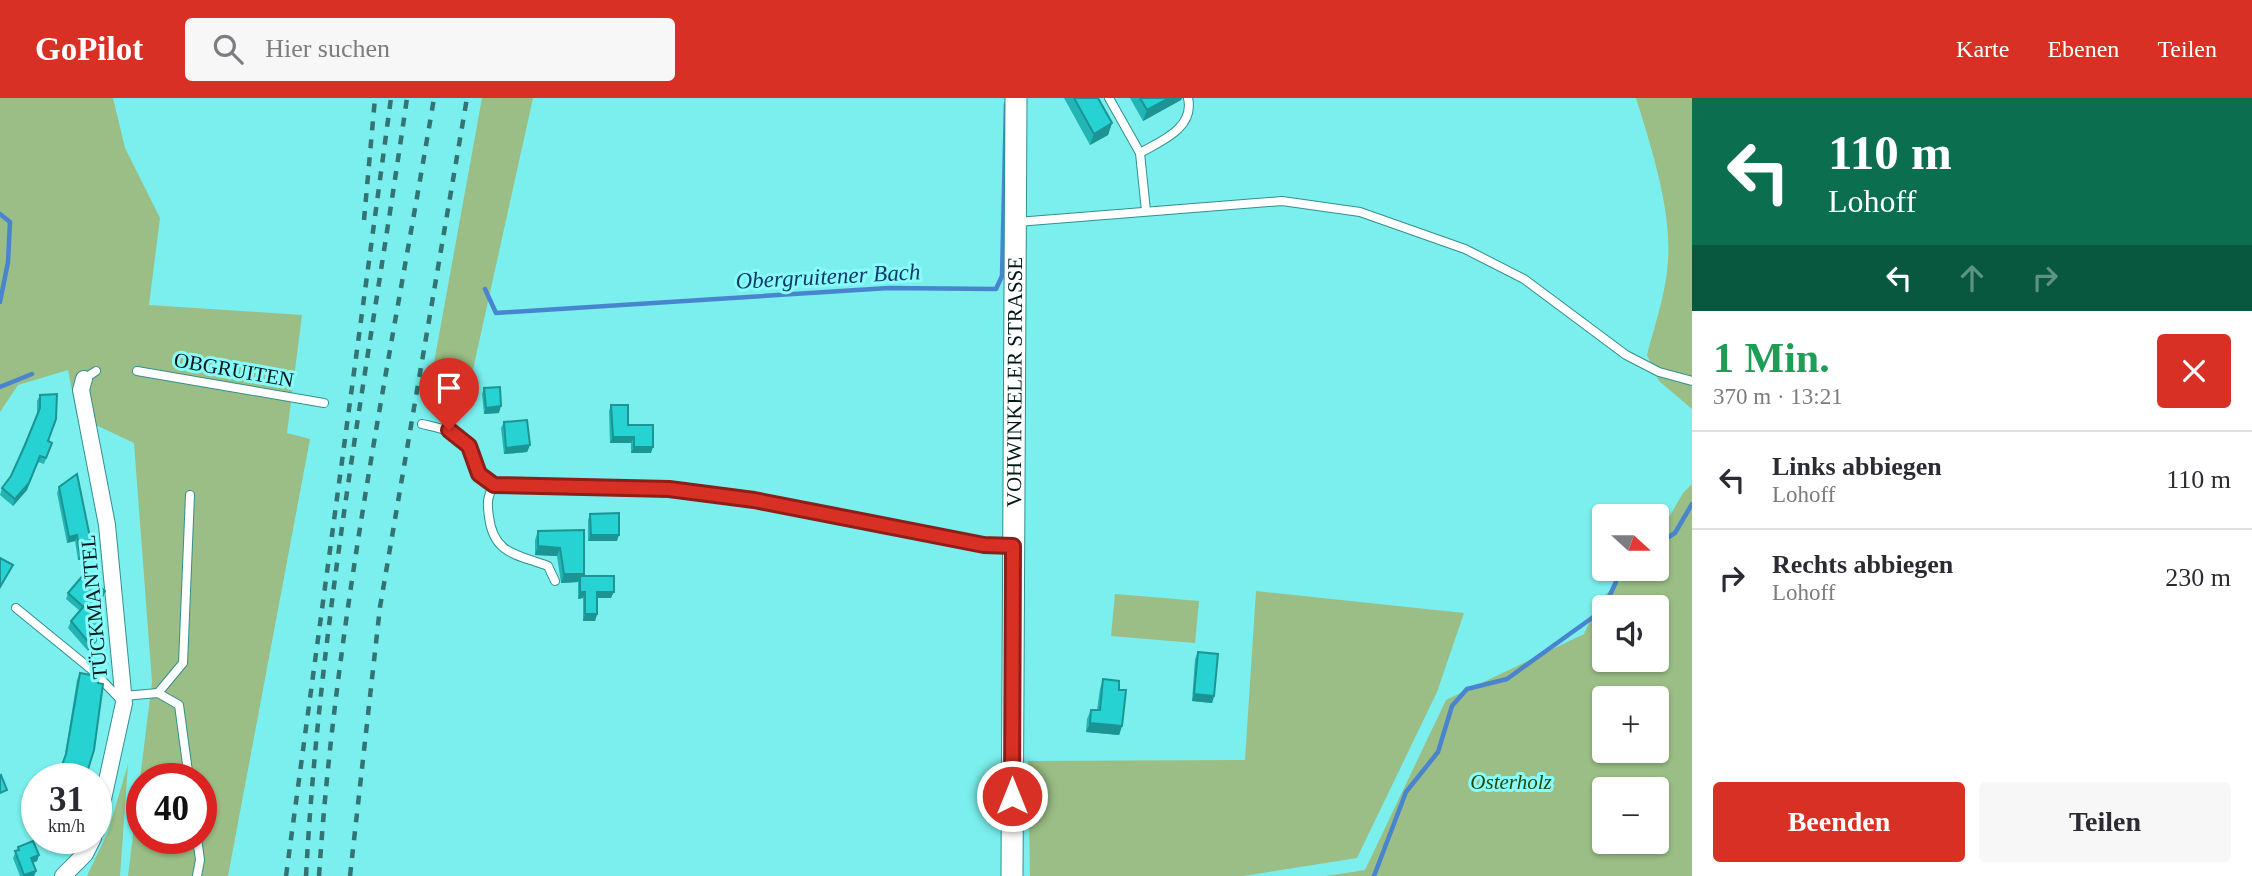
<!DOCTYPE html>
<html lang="de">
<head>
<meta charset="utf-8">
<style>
	body { margin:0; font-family:Georgia,serif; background:#f7f7f7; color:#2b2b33; height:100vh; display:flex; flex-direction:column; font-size:26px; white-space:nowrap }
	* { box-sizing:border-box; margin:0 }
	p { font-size:23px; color:#7c7c81 }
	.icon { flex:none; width:38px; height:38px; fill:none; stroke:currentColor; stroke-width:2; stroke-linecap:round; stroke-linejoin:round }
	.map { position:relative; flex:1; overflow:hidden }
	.side { display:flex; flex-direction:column; background:#fff; width:560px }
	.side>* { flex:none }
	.guide { background:#0b6e4f; color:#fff; overflow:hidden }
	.needle { width:46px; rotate:111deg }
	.tools { position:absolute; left:1592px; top:406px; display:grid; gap:14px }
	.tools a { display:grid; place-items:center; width:77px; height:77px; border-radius:7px; background:#fff; box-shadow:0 2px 5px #0004; font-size:35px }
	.speed { position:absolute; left:21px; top:665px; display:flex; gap:14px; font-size:35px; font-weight:700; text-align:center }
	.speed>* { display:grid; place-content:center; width:91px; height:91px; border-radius:50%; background:#fff; box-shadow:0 2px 5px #0004; line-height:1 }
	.speed small { font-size:18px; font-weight:400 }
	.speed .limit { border:10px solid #d22; background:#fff; color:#111 }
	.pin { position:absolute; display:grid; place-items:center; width:60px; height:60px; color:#fff; margin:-72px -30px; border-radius:50% 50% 50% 0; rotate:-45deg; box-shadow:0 0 7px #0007 }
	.pin .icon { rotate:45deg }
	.me { position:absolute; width:77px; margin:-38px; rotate:0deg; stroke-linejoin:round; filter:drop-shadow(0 0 5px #0008) }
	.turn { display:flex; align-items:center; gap:24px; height:147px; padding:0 21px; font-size:32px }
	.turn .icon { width:91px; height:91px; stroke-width:2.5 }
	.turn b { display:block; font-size:49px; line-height:60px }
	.lanes { display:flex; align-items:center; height:66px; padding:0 21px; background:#0003; justify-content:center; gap:35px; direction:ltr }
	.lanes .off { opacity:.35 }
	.round { display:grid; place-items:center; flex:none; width:74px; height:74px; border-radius:7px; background:#f7f7f7 }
	.head { display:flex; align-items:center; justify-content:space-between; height:119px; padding:0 21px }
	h1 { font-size:42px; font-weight:600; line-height:52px; color:#1e9e55 }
	.primary-button { display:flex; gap:14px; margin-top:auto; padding:14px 21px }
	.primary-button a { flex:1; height:80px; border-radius:7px; background:#d93025; color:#fff; font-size:28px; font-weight:600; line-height:80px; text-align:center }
	.primary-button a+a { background:#f7f7f7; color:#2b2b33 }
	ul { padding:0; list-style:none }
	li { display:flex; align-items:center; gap:21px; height:98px; padding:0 21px; border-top:2px solid #e1e1e2 }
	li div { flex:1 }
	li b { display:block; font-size:26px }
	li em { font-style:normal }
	header { display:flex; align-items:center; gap:42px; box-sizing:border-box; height:98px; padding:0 35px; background:#d93025; color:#fff }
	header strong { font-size:33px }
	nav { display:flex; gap:38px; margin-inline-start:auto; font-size:24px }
	.search { width:490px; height:63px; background:#f7f7f7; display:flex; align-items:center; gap:18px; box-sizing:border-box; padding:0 24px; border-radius:7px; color:#7c7c81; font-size:26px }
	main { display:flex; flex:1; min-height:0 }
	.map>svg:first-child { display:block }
	.green { fill:#9abe85; fill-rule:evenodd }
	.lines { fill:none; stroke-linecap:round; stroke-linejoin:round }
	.stream { stroke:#4985ce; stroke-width:4.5 }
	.lane-casing { stroke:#338f8e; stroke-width:10 }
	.street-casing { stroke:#338f8e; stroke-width:18 }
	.secondary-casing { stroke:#338f8e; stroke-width:23 }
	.lane { stroke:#fff; stroke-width:8 }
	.street { stroke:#fff; stroke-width:16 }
	.secondary { stroke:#fff; stroke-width:21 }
	.rail { stroke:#347372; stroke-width:4.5; stroke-dasharray:9 9; stroke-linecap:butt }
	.wall { fill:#21b5b5 }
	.shaded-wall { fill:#1b9493 }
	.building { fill:#26d3d2; stroke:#1b9493; stroke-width:2 }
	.route-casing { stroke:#8d1f18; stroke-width:18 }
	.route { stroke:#d93025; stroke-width:12 }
	.labels { text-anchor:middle; stroke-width:6; stroke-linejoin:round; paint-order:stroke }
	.street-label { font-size:21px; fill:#011919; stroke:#88fcfb }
	.park-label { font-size:21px; font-style:italic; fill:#27480b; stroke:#88fcfb }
	.water-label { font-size:23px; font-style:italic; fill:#0d3868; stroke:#88fcfb }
</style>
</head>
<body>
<header>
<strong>GoPilot</strong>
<div class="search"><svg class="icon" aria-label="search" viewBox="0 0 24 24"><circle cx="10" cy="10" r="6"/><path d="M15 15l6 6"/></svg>Hier suchen</div>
<nav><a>Karte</a><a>Ebenen</a><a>Teilen</a></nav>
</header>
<main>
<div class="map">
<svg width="1692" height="778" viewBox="0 0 1692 778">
	<rect width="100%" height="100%" fill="#7aefed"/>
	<g class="green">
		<path d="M0,0H113L125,50L160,120L149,207L302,217L287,335L310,341L228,778H128L152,584L134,345L77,318L68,272L18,287L0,314ZM142,681H201V740H142Z"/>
		<polygon points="482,0 533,0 464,312 426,309"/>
		<path d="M1636,0H1692V311L1659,283L1647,257C1655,226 1666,195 1668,163C1672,113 1651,48 1636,0Z"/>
		<path d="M1692,386V778H1326L1365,772L1446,602L1584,536L1600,501L1635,471H1657V440L1683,395ZM1605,509H1657V562H1605ZM1605,600H1657V653H1605ZM1605,691H1657V744H1605Z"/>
		<polygon points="1256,493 1464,515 1437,594 1357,760 1243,778 1030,778 1028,663 1245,662"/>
		<polygon points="1115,496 1199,503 1195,545 1111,538"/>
		<polygon points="128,666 120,778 87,778 108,734"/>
	</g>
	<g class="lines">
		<g class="stream">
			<polyline points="0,116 10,124 8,164 0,204"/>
			<polyline points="485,191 496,215 889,190 996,191 1002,178 1006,6"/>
			<polyline points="0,289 32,276"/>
			<polyline points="1657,446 1675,435 1692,406"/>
			<polyline points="1374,778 1406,694 1438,654 1452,608 1467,591 1507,581 1603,512 1622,471"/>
		</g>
		<defs>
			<g id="lane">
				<polyline points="1109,0 1140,55 1146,113"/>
				<path d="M1140,55C1161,43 1195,30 1188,0"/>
				<polyline points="1017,124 1282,103 1360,114 1465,151 1524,181 1626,257 1659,274 1692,283"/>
				<polyline points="137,273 324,305"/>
				<polyline points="84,281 96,273"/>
				<path d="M422,326C439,330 461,333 470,351C479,368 476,373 494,387L669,391L754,402L984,448H1013"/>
				<path d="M494,387C487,399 487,405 489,419C494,457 517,456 548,468L555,483"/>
				<polyline points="16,510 92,572 122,603"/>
				<polyline points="158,595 183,565 190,397"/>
				<polyline points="123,598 158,595 179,607 189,681"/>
				<polyline points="197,778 200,762 197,740"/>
			</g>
			<g id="street">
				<polyline points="84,281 81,292 107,427 124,605 96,733"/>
				<polyline points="63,778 85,756 93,740"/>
			</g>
			<g id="secondary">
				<path id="s1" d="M1012,778L1016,0"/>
			</g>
		</defs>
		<use href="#lane" class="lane-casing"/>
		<use href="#street" class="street-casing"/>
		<use href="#secondary" class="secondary-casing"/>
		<use href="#lane" class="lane"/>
		<use href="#street" class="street"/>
		<use href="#secondary" class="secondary"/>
		<g class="rail">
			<polyline points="364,122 375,0"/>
			<polyline points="286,778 391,0"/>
			<path d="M306,778C320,517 370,258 407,0"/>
			<path d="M319,778C336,517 391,258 434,0"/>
			<polyline points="350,778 380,509 467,0"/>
		</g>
	</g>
	<g class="wall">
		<polygon points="1064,0 1098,0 1112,25 1108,37 1090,47"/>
		<polygon points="1130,0 1182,0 1181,2 1143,23"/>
		<polygon points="484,290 499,315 484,316 482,296"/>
		<polygon points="40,297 48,343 52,345 44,366 38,364 27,392 13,408 0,397 2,390 11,378 37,316 37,303"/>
		<polygon points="611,307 628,327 651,355 631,355 631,345 610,345 609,313"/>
		<polygon points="504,324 530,347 527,354 504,356 501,330"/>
		<polygon points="59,389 91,460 78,462 75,443 67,445 57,395"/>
		<polygon points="590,416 617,443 588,443 588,422"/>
		<polygon points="584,432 584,478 611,500 597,500 597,516 595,523 583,523 583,500 578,501 578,484 561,485 557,458 535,457 535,442 538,433"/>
		<polygon points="68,495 103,500 90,514 102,524 97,536 99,537 97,543 88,553 68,530 71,523 80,513 66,501"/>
		<polygon points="1198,554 1214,598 1212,605 1192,603 1195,561"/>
		<polygon points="80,575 85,681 64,663 77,582"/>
		<polygon points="1103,581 1119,592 1122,628 1119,637 1086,634 1087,621 1091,612 1097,612 1100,591"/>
		<polygon points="18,749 39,757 37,763 33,765 36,773 34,778 20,778 13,760"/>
	</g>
	<g class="shaded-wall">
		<polygon points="1169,0 1182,0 1181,2 1143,23 1147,12"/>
		<polygon points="1112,25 1108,37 1090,47 1094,36"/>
		<polygon points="501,308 499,315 484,316 486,310"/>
		<polygon points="613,339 634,339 631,345 610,345"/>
		<polygon points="530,347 527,354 504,356 506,350"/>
		<polygon points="634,349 653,349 651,355 631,355"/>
		<polygon points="40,358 27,392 13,408 15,401"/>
		<polygon points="77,437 75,443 67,445 69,439"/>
		<polygon points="591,437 619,437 617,443 588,443"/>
		<polygon points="538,448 560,450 557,458 535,457"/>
		<polygon points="93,454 91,460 78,462 80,456"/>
		<polygon points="564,476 584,476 581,484 580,478 578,484 561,485"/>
		<polygon points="105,493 103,500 86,519 88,513"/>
		<polygon points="580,494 585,494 583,500 578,501"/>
		<polygon points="597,494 614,494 611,500 595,500"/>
		<polygon points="585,516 597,516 595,523 583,523"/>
		<polygon points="99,537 97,543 88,553 90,546"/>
		<polygon points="1194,596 1214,598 1212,605 1192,603"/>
		<polygon points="1090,625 1122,628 1119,637 1086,634"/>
		<polygon points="39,757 37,763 29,766 31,760"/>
		<polygon points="36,773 34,778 24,778 24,777"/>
	</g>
	<g class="building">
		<polygon points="1074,0 1098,0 1112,25 1094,36"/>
		<polygon points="1140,0 1169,0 1147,12"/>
		<polygon points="500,289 501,308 486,310 484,290"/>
		<polygon points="57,296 56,321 48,343 52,345 46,360 40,358 29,385 15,401 2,390 11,378 25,347 40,310 40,297"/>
		<polygon points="611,307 628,307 628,327 653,327 653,349 634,349 634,339 613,339"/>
		<polygon points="527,322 530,347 506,350 504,324"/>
		<polygon points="77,376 93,454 80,456 77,437 69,439 59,389"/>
		<polygon points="619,415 619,437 591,437 590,416"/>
		<polygon points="584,432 584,476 564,476 560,450 538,448 538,433"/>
		<polygon points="0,460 13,467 0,489"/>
		<polygon points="85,475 105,493 88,513 68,495"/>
		<polygon points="580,478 614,478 614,494 597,494 597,516 585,516 585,494 580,494"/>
		<polygon points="84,508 102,524 96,535 99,537 90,546 71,523"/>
		<polygon points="1198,554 1218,556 1214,598 1194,596"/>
		<polygon points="80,575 97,578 98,585 103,586 94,652 85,681 57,681 66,656"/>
		<polygon points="1103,581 1119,583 1119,592 1126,592 1122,628 1090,625 1091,612 1100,612"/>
		<polygon points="1,677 7,692 0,695 0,678"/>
		<polygon points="33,743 39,757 31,760 36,773 24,777 15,753 19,752 18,749"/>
	</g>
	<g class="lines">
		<defs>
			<polyline id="route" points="449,332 469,348 479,376 494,387 669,391 754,402 984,447 1013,448 1012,698"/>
		</defs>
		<use href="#route" class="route-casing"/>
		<use href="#route" class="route"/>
	</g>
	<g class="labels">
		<g class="street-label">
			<text transform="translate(234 272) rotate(10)" y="7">OBGRUITEN</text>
			<text dy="7" stroke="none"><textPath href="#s1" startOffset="494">VOHWINKELER STRASSE</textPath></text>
			<text transform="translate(94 509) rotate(-95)" y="7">TÜCKMANTEL</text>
		</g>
		<g class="park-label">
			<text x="1511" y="691">Osterholz</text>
		</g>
		<g class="water-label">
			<text transform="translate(828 178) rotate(-3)" y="8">Obergruitener Bach</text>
		</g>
	</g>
</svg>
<div class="tools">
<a><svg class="needle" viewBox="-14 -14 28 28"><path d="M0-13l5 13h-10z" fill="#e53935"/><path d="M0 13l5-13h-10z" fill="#7c7c81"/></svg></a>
<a><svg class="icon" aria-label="sound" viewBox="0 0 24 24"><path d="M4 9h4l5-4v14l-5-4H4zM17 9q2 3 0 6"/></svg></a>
<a>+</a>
<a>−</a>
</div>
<div class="speed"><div>31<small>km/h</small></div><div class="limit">40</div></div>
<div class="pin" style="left:449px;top:332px;background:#d93025"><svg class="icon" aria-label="arrive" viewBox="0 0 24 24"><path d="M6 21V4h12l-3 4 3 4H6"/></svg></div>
<svg class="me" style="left:1012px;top:698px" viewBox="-20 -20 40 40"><circle r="17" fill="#d93025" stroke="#fff" stroke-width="3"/><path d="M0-11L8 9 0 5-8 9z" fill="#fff"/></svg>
</div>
<section class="side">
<div class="guide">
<div class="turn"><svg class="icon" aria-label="left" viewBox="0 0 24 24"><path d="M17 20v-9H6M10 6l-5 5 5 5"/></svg><div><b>110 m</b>Lohoff</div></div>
<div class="lanes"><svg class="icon" aria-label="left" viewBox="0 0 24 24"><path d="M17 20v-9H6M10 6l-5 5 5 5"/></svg><svg class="icon off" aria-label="ahead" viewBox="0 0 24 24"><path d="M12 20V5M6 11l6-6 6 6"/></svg><svg class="icon off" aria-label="right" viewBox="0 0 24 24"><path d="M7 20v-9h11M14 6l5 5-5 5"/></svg></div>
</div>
<div class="head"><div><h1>1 Min.</h1><p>370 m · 13:21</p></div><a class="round" style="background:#d93025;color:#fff"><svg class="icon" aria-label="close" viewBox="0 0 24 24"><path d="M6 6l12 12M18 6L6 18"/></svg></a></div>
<ul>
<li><svg class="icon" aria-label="left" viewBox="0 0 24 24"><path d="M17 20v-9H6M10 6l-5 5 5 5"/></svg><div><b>Links abbiegen</b><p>Lohoff</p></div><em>110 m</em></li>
<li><svg class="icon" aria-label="right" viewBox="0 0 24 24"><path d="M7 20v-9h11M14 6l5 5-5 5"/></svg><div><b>Rechts abbiegen</b><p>Lohoff</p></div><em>230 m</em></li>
</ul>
<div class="primary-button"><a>Beenden</a><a>Teilen</a></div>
</section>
</main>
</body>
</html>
